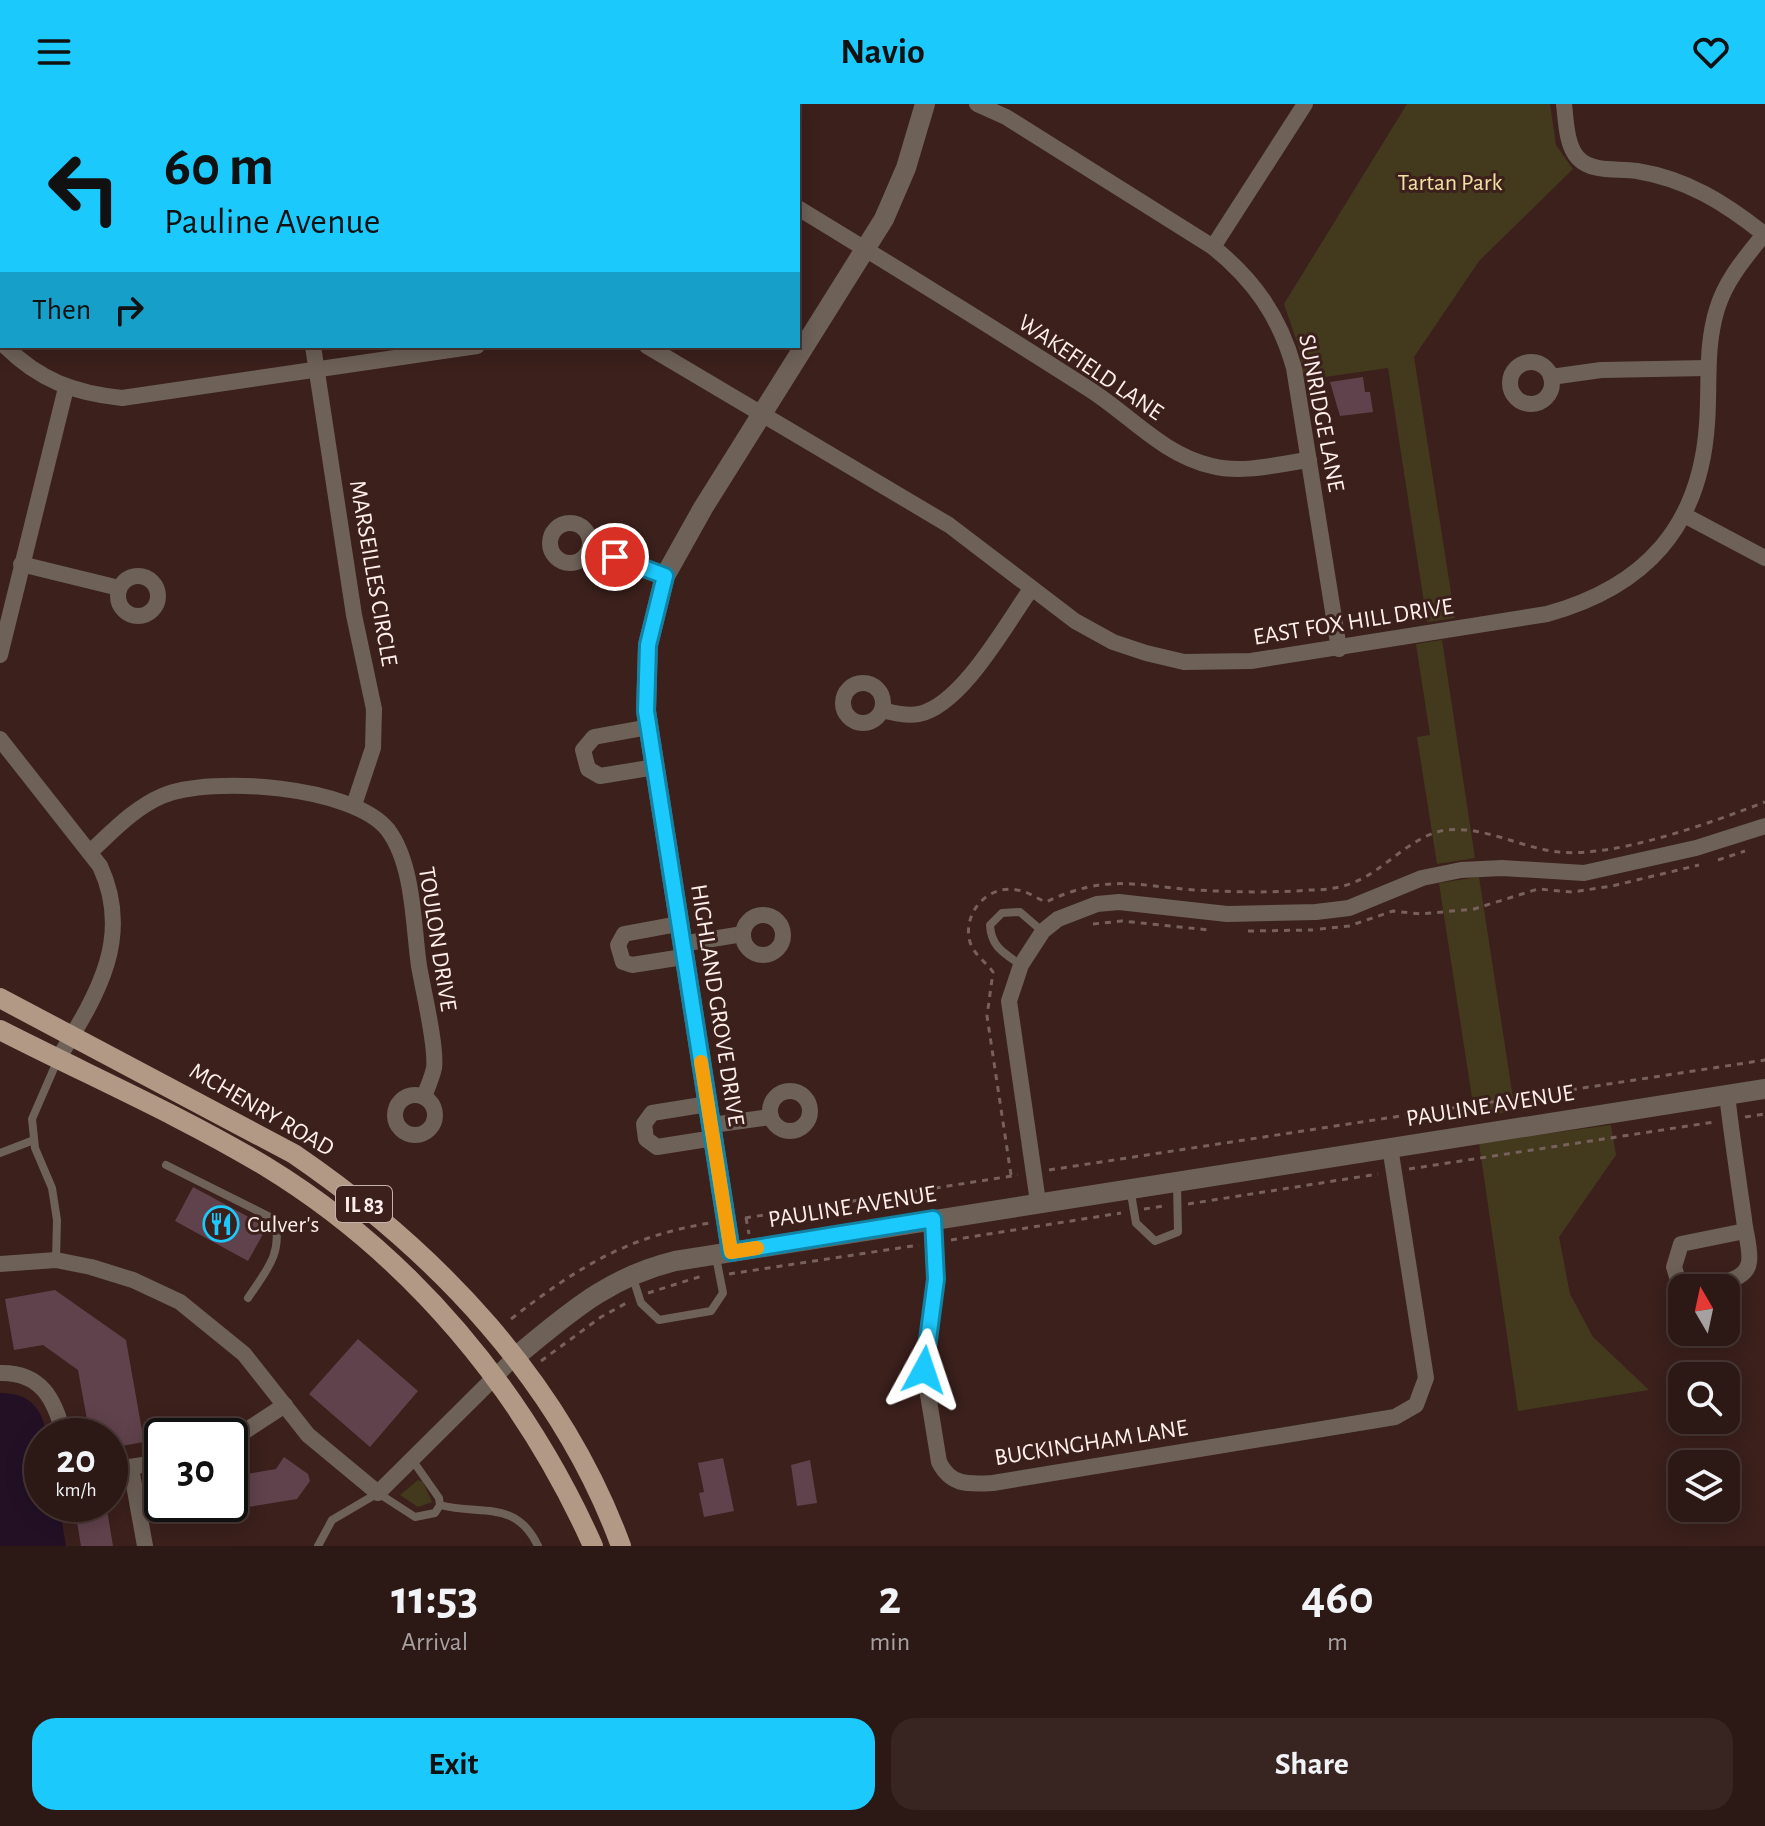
<!DOCTYPE html>
<html lang="en">
<head>
<meta charset="utf-8">
<style>
	body { margin:0; font-family:"Alegreya Sans",sans-serif; background:#382522; color:#f1f3f6; height:100vh; display:flex; flex-direction:column; font-size:30px; white-space:nowrap }
	* { box-sizing:border-box; margin:0 }
	p { font-size:26px; color:#a6a0a0 }
	.icon { flex:none; width:44px; height:44px; fill:none; stroke:currentColor; stroke-width:2; stroke-linecap:round; stroke-linejoin:round }
	.map { position:relative; height:1442px; overflow:hidden }
	.drawer { display:flex; flex-direction:column; background:#2c1815; flex:1 }
	.drawer>* { flex:none }
	.guide { position:absolute; left:0px; top:0px; width:800px; height:244px; box-shadow:0 4px 20px #0003,0 0 0 2px #483734; background:#1cc9fc; color:#111; overflow:hidden }
	.needle { width:52px; rotate:351deg }
	.controls { position:absolute; left:1668px; top:1170px; display:grid; gap:16px }
	.controls a { display:grid; place-items:center; width:72px; height:72px; border-radius:16px; background:#2c1815; box-shadow:0 4px 20px #0003,0 0 0 2px #483734; font-size:40px }
	.speed { position:absolute; left:24px; top:1314px; display:flex; gap:16px; font-size:40px; font-weight:700; text-align:center }
	.speed>* { display:grid; place-content:center; width:104px; height:104px; border-radius:50%; background:#2c1815; box-shadow:0 4px 20px #0003,0 0 0 2px #483734; line-height:1 }
	.speed small { font-size:20px; font-weight:400 }
	.speed .limit { border:4px solid #111; border-radius:12px; background:#fff; color:#111 }
	.pin { position:absolute; display:grid; place-items:center; width:68px; height:68px; color:#fff; margin:-34px; border:4px solid #fff; border-radius:50%; box-shadow:0 2px 8px #0007 }
	.me { position:absolute; width:88px; margin:-44px; rotate:5deg; stroke-linejoin:round; filter:drop-shadow(0 0 6px #0008) }
	.turn { display:flex; align-items:center; gap:28px; height:168px; padding:0 32px; font-size:36px }
	.turn .icon { width:104px; height:104px; stroke-width:2.5 }
	.turn b { display:block; font-size:56px; line-height:68px }
	.then { display:flex; align-items:center; height:76px; padding:0 32px; background:#0003; gap:16px; font-size:30px }
	.eta { display:flex; justify-content:space-evenly; align-items:center; height:136px; text-align:center }
	.eta b { font-size:48px; font-weight:700; line-height:56px }
	.primary-button { display:flex; gap:16px; margin-top:auto; padding:16px 32px }
	.primary-button a { flex:1; height:92px; border-radius:24px; background:#1cc9fc; color:#111; font-size:32px; font-weight:700; line-height:92px; text-align:center }
	.primary-button a+a { background:#382522; color:#f1f3f6 }
	header { display:flex; justify-content:space-between; align-items:center; height:104px; padding:0 32px; background:#1cc9fc; color:#111; font-size:36px; font-weight:700 }
	.map>svg:first-child { display:block }
	.green { fill:#433a1d }
	.water { fill:#231025 }
	.building { fill:#60424c }
	.lines { fill:none; stroke-linecap:round; stroke-linejoin:round }
	.path { stroke:#78605c; stroke-width:3; stroke-dasharray:6 6; stroke-linecap:butt }
	.service { stroke:#6d6158; stroke-width:8 }
	.minor { stroke:#6d6158; stroke-width:16 }
	.tertiary { stroke:#6d6158; stroke-width:20 }
	.primary { stroke:#b29985; stroke-width:20 }
	.route-casing { stroke:#1283a4; stroke-width:20 }
	.route { stroke:#1cc9fc; stroke-width:14 }
	.slow { stroke:#f59e0b; stroke-width:14 }
	.labels { text-anchor:middle; stroke-width:6; stroke-linejoin:round; paint-order:stroke }
	.shield { fill:#3b201c; stroke:#c4b1ae; stroke-width:2 }
	.shield-label { font-size:22px; font-weight:bold; fill:#ffefec }
	.park-label { font-size:24px; fill:#f0e0a4; stroke:#3b201c }
	.street-label { font-size:24px; fill:#ffefec; stroke:#3b201c }
	.poi-label { font-size:24px; fill:#ffefec; stroke:#3b201c; text-anchor:start }
</style>
</head>
<body>
<header><svg class="icon" aria-label="menu" viewBox="0 0 24 24"><path d="M4 6h16M4 12h16M4 18h16"/></svg>Navio<svg class="icon" aria-label="heart" viewBox="0 0 24 24"><path d="M12 20l-8-8c-3-5 5-10 8-4 3-6 11-1 8 4z"/></svg></header>
<div class="map">
<svg width="1765" height="1442" viewBox="0 0 1765 1442">
	<rect width="100%" height="100%" fill="#3b201c"/>
	<g class="green">
		<polygon points="1407,0 1550,0 1556,41 1573,65 1479,157 1414,253 1455,514 1427,518 1388,264 1304,276 1299,244 1284,200"/>
		<polygon points="1442,536 1475,754 1437,760 1417,633 1430,631 1416,540"/>
		<polygon points="1479,773 1515,1007 1475,1013 1439,779"/>
		<polygon points="1611,1021 1616,1051 1559,1133 1570,1190 1593,1233 1649,1286 1518,1307 1479,1039"/>
		<polygon points="418,1376 423,1378 432,1398 418,1403 400,1391"/>
	</g>
	<path class="water" d="M0,1289C30,1289 42,1304 47,1332H42V1400H59L66,1442H0Z"/>
	<g class="building">
		<polygon points="1363,273 1365,288 1370,288 1373,308 1340,312 1330,278"/>
		<polygon points="193,1083 267,1123 248,1157 175,1117"/>
		<polygon points="55,1186 126,1236 144,1338 110,1344 110,1332 90,1332 78,1266 43,1241 14,1246 5,1195"/>
		<polygon points="358,1235 418,1287 370,1343 309,1290"/>
		<polygon points="284,1353 308,1370 310,1377 297,1395 230,1406 230,1373 276,1365"/>
		<polygon points="723,1354 734,1407 704,1413 699,1389 704,1388 698,1359"/>
		<polygon points="810,1356 817,1399 797,1402 791,1361"/>
		<polygon points="74,1400 106,1400 113,1442 81,1442"/>
		<polygon points="159,1400 224,1400 224,1407 162,1417"/>
	</g>
	<g class="lines">
		<g class="path">
			<polyline points="1718,756 1745,747"/>
			<polyline points="1093,820 1122,817 1209,826"/>
			<polyline points="1320,825 1349,822 1393,807 1421,810 1474,805 1538,785 1572,788 1612,782 1699,761"/>
			<polyline points="1248,827 1313,826"/>
			<polyline points="1745,1013 1765,1010"/>
			<polyline points="1409,1065 1714,1018"/>
			<polyline points="1049,1066 1765,956"/>
			<path d="M1011,1071L987,912L993,868C986,858 974,851 970,838C962,810 987,780 1017,786C1028,787 1037,795 1046,798C1106,770 1133,781 1194,786C1233,788 1271,789 1310,786C1326,786 1342,784 1357,777C1387,764 1413,730 1447,726C1485,722 1521,744 1559,748C1615,754 1713,718 1765,698"/>
			<polyline points="1188,1100 1378,1070"/>
			<polyline points="1144,1105 1164,1102"/>
			<polyline points="745,1114 1018,1071"/>
			<polyline points="746,1114 749,1130"/>
			<polyline points="951,1136 1121,1109"/>
			<polyline points="729,1170 919,1141"/>
			<polyline points="648,1189 702,1172"/>
			<path d="M511,1215C577,1164 625,1133 710,1119"/>
			<polyline points="541,1257 601,1213 630,1197"/>
		</g>
		<g class="service">
			<path d="M1021,861C1004,849 991,843 990,821L1002,809L1020,808L1042,827"/>
			<polyline points="0,1049 34,1036"/>
			<path d="M166,1061L274,1115C284,1148 266,1167 248,1194"/>
			<polyline points="1130,1084 1136,1119 1155,1137 1178,1128 1177,1080"/>
			<polyline points="56,1156 57,1116 52,1084 35,1044 32,1015 58,955"/>
			<polyline points="632,1171 641,1199 659,1216 711,1207 723,1189 716,1153"/>
			<path d="M440,1401C481,1412 516,1395 538,1442"/>
			<polyline points="318,1442 332,1416 378,1389 415,1413 435,1409 440,1401 439,1394 413,1357"/>
		</g>
		<g class="minor">
			<polyline points="488,0 489,2"/>
			<path d="M977,0L1006,13L1213,143C1254,176 1280,213 1294,264L1339,545"/>
			<path d="M1564,0C1566,16 1566,41 1578,54C1592,69 1618,64 1637,67C1687,75 1725,99 1764,130"/>
			<polyline points="316,2 317,0"/>
			<path d="M798,104C895,163 992,223 1089,285C1130,311 1163,351 1212,362C1243,370 1278,360 1309,356"/>
			<polyline points="1213,143 1305,0"/>
			<path d="M5,242C39,276 74,289 122,294L477,242"/>
			<polyline points="313,242 354,511 374,605 373,644 354,701"/>
			<path d="M647,242L949,421L1075,517L1113,538L1146,549L1184,558L1251,557L1547,510C1645,483 1700,423 1707,320C1710,281 1705,244 1717,205C1726,175 1746,153 1765,129"/>
			<circle cx="1531" cy="279" r="21"/>
			<polyline points="1551,273 1601,266 1707,264"/>
			<polyline points="1684,411 1765,454"/>
			<circle cx="570" cy="439" r="20"/>
			<polyline points="590,444 665,472"/>
			<polyline points="21,460 119,484"/>
			<circle cx="138" cy="492" r="20"/>
			<polyline points="0,551 66,284"/>
			<circle cx="863" cy="599" r="20"/>
			<path d="M882,606C894,609 906,612 919,610C962,601 1006,520 1031,485"/>
			<polyline points="649,623 594,633 583,646 588,665 600,672 655,663"/>
			<path d="M0,635L100,762C134,835 95,894 58,955"/>
			<path d="M90,748C112,728 134,704 162,692C211,671 354,682 388,726C414,761 413,821 419,862C423,886 437,943 434,964C432,974 427,984 424,993"/>
			<circle cx="763" cy="831" r="20"/>
			<polyline points="678,820 624,830 618,841 623,858 632,861 683,853"/>
			<polyline points="681,840 743,830"/>
			<circle cx="790" cy="1007" r="20"/>
			<circle cx="415" cy="1011" r="20"/>
			<path d="M1727,991C1732,1033 1738,1074 1744,1115C1745,1128 1751,1145 1749,1158C1746,1183 1695,1182 1678,1176L1674,1163L1681,1140L1745,1127"/>
			<polyline points="708,1000 652,1009 644,1020 646,1035 657,1043 714,1034"/>
			<polyline points="712,1021 770,1013"/>
			<polyline points="1038,1098 1009,897 1021,861 1043,827 1058,815 1097,800 1119,798 1227,810 1316,808 1349,804 1422,774 1461,766 1502,764 1584,769 1696,744 1765,722"/>
			<path d="M933,1115L936,1175L924,1266L939,1358C951,1382 968,1380 993,1379L1395,1313L1416,1301L1426,1274L1390,1043"/>
			<polyline points="0,1160 56,1156 91,1163 133,1176 180,1198 244,1250 308,1331 378,1389 514,1254"/>
			<path d="M0,1269C41,1268 55,1295 64,1332"/>
			<polyline points="230,1337 285,1301"/>
			<polyline points="131,1364 145,1442"/>
			<polyline points="110,1366 162,1358"/>
		</g>
		<g class="tertiary">
			<polyline points="731,1148 646,607 648,541 665,472 703,404 884,115 906,64 925,0"/>
			<path d="M514,1254C568,1210 606,1174 675,1157L1765,985"/>
		</g>
		<g class="primary">
			<path d="M0,894L294,1050C436,1147 561,1278 621,1442"/>
			<path d="M0,926C88,971 180,1011 265,1062C411,1151 524,1287 593,1442"/>
		</g>
	</g>
	<g class="lines">
		<defs>
			<polyline id="route" points="615,453 665,472 648,541 646,607 731,1148 933,1115 936,1175 924,1266"/>
		</defs>
		<use href="#route" class="route-casing"/>
		<use href="#route" class="route"/>
		<polyline class="slow" points="701,958 731,1148 757,1144"/>
	</g>
	<defs>
		<symbol id="restaurant-ring" viewBox="-11 -11 22 22"><circle r="9.5" fill="#3b201c" stroke="#1cc9fc" stroke-width="1.5"/><path d="M-5-6h1v4h1v-4h1v4h1v-4h1v5L-1.5 .5V6h-2V.5L-5-1ZM5-6V6H3V1.5H1.5Q1.5-4 5-6Z" fill="#1cc9fc"/></symbol>
	</defs>
	<g fill-rule="evenodd">
		<use href="#restaurant-ring" x="201" y="1100" width="40" height="40"/>
	</g>
	<g class="labels">
		<rect class="shield" x="336" y="1082" width="56" height="36" rx="6"/>
		<g class="shield-label">
			<text x="364" y="1108">IL 83</text>
		</g>
		<g class="park-label">
			<text x="1450" y="86">Tartan Park</text>
		</g>
		<g class="street-label">
			<text transform="translate(1091 263) rotate(34)" y="8">WAKEFIELD LANE</text>
			<text transform="translate(1322 309) rotate(79)" y="8">SUNRIDGE LANE</text>
			<text transform="translate(374 469) rotate(80)" y="8">MARSEILLES CIRCLE</text>
			<text transform="translate(1353 517) rotate(-9)" y="8">EAST FOX HILL DRIVE</text>
			<text transform="translate(438 835) rotate(81)" y="8">TOULON DRIVE</text>
			<text transform="translate(718 901) rotate(81)" y="8">HIGHLAND GROVE DRIVE</text>
			<text transform="translate(1490 1001) rotate(-9)" y="8">PAULINE AVENUE</text>
			<text transform="translate(262 1005) rotate(30)" y="8">MCHENRY ROAD</text>
			<text transform="translate(852 1102) rotate(-9)" y="8">PAULINE AVENUE</text>
			<text transform="translate(1091 1338) rotate(-9)" y="8">BUCKINGHAM LANE</text>
		</g>
		<g class="poi-label">
			<text x="247" y="1128">Culver's</text>
		</g>
	</g>
</svg>
<div class="controls">
<a><svg class="needle" viewBox="-14 -14 28 28"><path d="M0-13l5 13h-10z" fill="#e53935"/><path d="M0 13l5-13h-10z" fill="#a6a0a0"/></svg></a>
<a><svg class="icon" aria-label="search" viewBox="0 0 24 24"><circle cx="10" cy="10" r="6"/><path d="M15 15l6 6"/></svg></a>
<a><svg class="icon" aria-label="layers" viewBox="0 0 24 24"><path d="M12 4l9 5-9 5-9-5zM3 14l9 5 9-5"/></svg></a>
</div>
<div class="speed"><div>20<small>km/h</small></div><div class="limit">30</div></div>
<div class="pin" style="left:615px;top:453px;background:#d93025"><svg class="icon" aria-label="arrive" viewBox="0 0 24 24"><path d="M6 21V4h12l-3 4 3 4H6"/></svg></div>
<svg class="me" style="left:924px;top:1266px" viewBox="-20 -20 40 40"><path d="M0-17L14 15 0 8-14 15z" fill="#1cc9fc" stroke="#fff" stroke-width="4"/></svg>
<div class="guide">
<div class="turn"><svg class="icon" aria-label="left" viewBox="0 0 24 24"><path d="M17 20v-9H6M10 6l-5 5 5 5"/></svg><div><b>60 m</b>Pauline Avenue</div></div>
<div class="then">Then<svg class="icon" aria-label="right" viewBox="0 0 24 24"><path d="M7 20v-9h11M14 6l5 5-5 5"/></svg></div>
</div>
</div>
<section class="drawer">
<div class="eta">
<div><b>11:53</b><p>Arrival</p></div>
<div><b>2</b><p>min</p></div>
<div><b>460</b><p>m</p></div>
</div>
<div class="primary-button"><a>Exit</a><a>Share</a></div>
</section>
</body>
</html>
